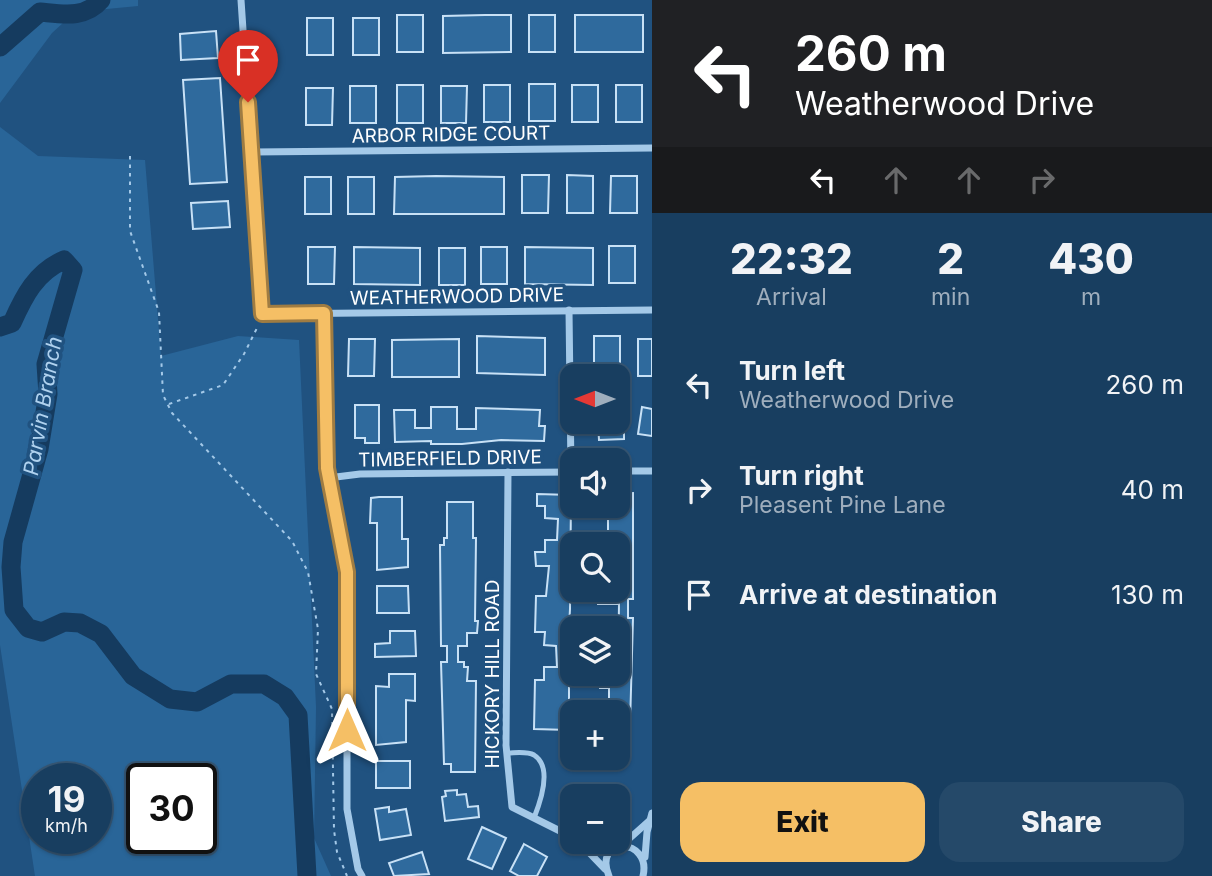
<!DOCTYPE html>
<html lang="en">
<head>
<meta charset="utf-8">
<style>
	body { margin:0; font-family:Inter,sans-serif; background:#254969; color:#f1f3f6; height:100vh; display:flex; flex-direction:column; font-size:26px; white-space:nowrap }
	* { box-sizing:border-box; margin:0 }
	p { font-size:23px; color:#9faebd }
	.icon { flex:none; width:38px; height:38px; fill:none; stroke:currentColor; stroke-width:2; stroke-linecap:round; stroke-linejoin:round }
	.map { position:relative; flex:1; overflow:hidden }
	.side { display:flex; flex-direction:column; background:#183e60; width:560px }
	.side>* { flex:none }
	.guide { background:#202124; color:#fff; overflow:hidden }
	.needle { width:46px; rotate:270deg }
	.buttons { position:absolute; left:560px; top:364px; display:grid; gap:14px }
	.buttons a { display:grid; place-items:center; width:70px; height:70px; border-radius:14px; background:#183e60; box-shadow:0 2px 5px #0004,0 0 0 2px #365775; font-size:35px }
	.speed { position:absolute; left:21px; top:763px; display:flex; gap:14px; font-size:35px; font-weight:700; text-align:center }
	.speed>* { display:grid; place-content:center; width:91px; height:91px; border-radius:50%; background:#183e60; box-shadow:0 2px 5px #0004,0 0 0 2px #365775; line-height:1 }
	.speed small { font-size:18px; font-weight:400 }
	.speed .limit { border:4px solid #111; border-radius:10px; background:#fff; color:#111 }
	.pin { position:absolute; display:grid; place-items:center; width:60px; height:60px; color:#fff; margin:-72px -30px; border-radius:50% 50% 50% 0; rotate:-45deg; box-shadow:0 0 7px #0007 }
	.pin .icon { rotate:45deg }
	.me { position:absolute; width:77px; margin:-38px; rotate:0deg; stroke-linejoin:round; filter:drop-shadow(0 0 5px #0008) }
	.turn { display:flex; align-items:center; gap:24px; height:147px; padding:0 28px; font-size:32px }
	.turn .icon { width:91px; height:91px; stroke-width:2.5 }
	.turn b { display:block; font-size:49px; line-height:60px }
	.lanes { display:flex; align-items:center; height:66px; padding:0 28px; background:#0003; justify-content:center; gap:35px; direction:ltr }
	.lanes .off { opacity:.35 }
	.eta { display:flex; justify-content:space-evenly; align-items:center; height:119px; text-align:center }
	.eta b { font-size:42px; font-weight:800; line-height:49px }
	.cta { display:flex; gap:14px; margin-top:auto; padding:14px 28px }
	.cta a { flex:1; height:80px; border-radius:21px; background:#f5bf65; color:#111; font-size:28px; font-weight:800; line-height:80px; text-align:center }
	.cta a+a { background:#254969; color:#f1f3f6 }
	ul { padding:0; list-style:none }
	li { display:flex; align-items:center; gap:21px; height:105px; padding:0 28px }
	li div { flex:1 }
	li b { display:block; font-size:26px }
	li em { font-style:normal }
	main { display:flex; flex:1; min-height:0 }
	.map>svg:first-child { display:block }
	.green { fill:#296598; fill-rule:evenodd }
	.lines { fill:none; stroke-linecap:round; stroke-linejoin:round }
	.river { stroke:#153b5f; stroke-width:19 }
	.building { fill:#2f6a9d; stroke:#c8e1f6; stroke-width:2 }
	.path { stroke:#a4c9e8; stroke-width:2; stroke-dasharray:3.5 5; stroke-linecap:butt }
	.service { stroke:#a4c9e8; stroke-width:5 }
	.minor { stroke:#a4c9e8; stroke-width:7 }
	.route-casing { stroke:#9f7c42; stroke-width:18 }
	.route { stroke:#f5bf65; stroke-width:12 }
	.labels { text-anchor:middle; stroke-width:7; stroke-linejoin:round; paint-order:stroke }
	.street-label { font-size:19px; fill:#fff; stroke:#205280 }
	.water-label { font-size:21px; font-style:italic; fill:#b0d2ef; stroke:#205280 }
</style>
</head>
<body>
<main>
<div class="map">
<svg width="652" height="876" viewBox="0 0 652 876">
	<rect width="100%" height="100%" fill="#205280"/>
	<g class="green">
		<polygon points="0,0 138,0 138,6 75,12 52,33 0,103"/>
		<path d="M0,127L38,156L145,160L161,356L238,336L299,340L316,707L314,838L331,876H35L0,645ZM37,779H96V838H37ZM142,779H201V838H142Z"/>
	</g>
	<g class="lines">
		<g class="river">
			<path d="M0,47L40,12C62,14 85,19 101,0"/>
			<path d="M0,327L12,323C24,296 36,272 64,260L73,270L46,364L48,394L39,449L13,542L11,567L14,610L28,628L42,632L64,622L80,623L101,634L133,676L170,699L197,702L231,684H264L285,697L298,715L307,876"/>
		</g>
	</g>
	<g class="building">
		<rect x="397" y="15" width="26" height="37"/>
		<polygon points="485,15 511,15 511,52 443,53 443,16"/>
		<rect x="529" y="15" width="26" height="37"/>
		<rect x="575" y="15" width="68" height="37"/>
		<rect x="307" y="18" width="26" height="37"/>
		<rect x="353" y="18" width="26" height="37"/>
		<polygon points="216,31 218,58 181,60 180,34"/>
		<polygon points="220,78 227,182 190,184 183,80"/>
		<rect x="529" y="84" width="26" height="37"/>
		<rect x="397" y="85" width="26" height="38"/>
		<rect x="484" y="85" width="26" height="37"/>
		<rect x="572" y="85" width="26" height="37"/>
		<rect x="616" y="85" width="26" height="37"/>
		<rect x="350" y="86" width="26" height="37"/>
		<polygon points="441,86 467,86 466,123 441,123"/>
		<polygon points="306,88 333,88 332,125 306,125"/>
		<polygon points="522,175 549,175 548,213 522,213"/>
		<polygon points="567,175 593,176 593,213 567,213"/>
		<polygon points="436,176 504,177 504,214 394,214 395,177"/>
		<polygon points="611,176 637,176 637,213 610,213"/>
		<rect x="305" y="177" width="26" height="37"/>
		<rect x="348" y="177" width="26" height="37"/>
		<polygon points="228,201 230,227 193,229 191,203"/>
		<rect x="609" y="246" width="26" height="37"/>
		<polygon points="308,247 335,247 334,284 308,284"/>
		<polygon points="354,247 420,248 420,285 354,284"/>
		<rect x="481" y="247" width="26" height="37"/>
		<polygon points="525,247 593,248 593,285 525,284"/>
		<rect x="439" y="248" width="26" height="37"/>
		<polygon points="477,336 545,338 545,375 477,373"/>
		<rect x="594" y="336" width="26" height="37"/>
		<polygon points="349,339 375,339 374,376 348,376"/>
		<polygon points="459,339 459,377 392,377 392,340"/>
		<rect x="638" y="339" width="14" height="37"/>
		<polygon points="355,405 379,405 379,443 365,443 365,438 355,438"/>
		<polygon points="431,407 457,407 457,429 476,429 476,408 540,410 539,426 545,426 544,441 501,440 462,444 431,444 431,441 395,442 394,410 415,410 415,428 431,428"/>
		<polygon points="642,407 652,409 652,436 638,434"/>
		<polygon points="598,422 624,422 624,439 599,440"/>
		<polygon points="633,493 633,599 628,599 628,618 633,618 630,725 618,725 618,712 609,712 609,688 600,688 600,674 618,674 619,604 598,604 598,590 618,590 618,544 608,544 608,506 618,506 618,494"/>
		<polygon points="537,494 571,495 570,609 567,662 569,662 569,730 534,729 535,680 544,680 544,667 557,667 556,646 544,645 545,632 535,632 536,596 546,596 549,566 536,566 535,552 545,552 545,540 557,540 558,519 545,518 545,506 537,506"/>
		<polygon points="379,497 402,497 402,539 408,539 408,567 377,570 377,523 370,523 371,498"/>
		<polygon points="447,502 473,502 473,538 476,538 475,621 478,621 477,633 467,633 467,646 458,646 458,662 464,662 464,667 468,667 467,681 476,681 475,772 451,772 451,764 444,764 441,662 447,662 447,646 441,646 440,545 444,545 444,538 447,538"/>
		<polygon points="377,586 408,586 409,613 377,613"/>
		<polygon points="390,631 415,631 416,656 375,657 375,644 390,643"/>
		<polygon points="389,674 415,674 415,701 406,700 406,742 376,745 376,686 389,687"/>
		<rect x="376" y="761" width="34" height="27"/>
		<polygon points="457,790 457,795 466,794 468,807 478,806 479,817 445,821 442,797 446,796 445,791"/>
		<polygon points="389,807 389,812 406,809 411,835 380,840 375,809"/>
		<polygon points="482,827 506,838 492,869 468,859"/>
		<polygon points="524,844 547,857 537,876 519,876 510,871"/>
		<polygon points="422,852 429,874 394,876 389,863"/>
	</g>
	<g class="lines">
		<g class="path">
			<polyline points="130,156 130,231 159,312 163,395 172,413 292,541 308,572 318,629 316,674 332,709 334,830 337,852 347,876"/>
			<polyline points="169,404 223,385 244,354 258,326"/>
		</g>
		<path class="service" d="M507,753C515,753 527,751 534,755C553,767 540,803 534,818"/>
		<g class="minor">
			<polyline points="241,0 262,314 652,310"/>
			<polyline points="251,152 652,148"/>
			<polyline points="569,310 571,472"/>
			<polyline points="324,313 327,468 347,572 347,809 358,869 362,876"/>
			<polyline points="618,471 652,471"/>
			<polyline points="508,472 506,745 512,807 572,837"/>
			<polyline points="328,478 360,474 572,472"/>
			<polyline points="579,842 605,869"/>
			<polyline points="591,842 619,847"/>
			<polyline points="621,846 649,821"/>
			<polyline points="645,857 647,832 652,813"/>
			<path d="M609,876C592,836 652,837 643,876"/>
		</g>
	</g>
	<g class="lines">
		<defs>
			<polyline id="route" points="248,102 262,314 324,313 327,468 347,572 347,730"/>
		</defs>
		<use href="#route" class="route-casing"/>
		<use href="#route" class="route"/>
	</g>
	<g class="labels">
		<g class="street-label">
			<text transform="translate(451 134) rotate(-1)" y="7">ARBOR RIDGE COURT</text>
			<text transform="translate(457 296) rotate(-1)" y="7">WEATHERWOOD DRIVE</text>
			<text transform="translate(450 458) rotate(-1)" y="7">TIMBERFIELD DRIVE</text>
			<text transform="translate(492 674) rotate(-90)" y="7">HICKORY HILL ROAD</text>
		</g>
		<g class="water-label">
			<text transform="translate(43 406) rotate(-80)" y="7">Parvin Branch</text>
		</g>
	</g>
</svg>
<div class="buttons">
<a><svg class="needle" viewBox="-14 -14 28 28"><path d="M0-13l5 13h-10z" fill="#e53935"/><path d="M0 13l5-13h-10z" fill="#9faebd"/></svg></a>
<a><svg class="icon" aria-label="sound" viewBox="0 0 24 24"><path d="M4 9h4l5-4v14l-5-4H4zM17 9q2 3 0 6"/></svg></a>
<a><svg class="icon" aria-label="search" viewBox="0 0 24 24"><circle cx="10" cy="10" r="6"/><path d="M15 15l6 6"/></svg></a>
<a><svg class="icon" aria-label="layers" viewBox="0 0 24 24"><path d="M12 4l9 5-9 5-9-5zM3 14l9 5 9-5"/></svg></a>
<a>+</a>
<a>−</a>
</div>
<div class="speed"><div>19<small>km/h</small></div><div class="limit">30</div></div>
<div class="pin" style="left:248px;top:102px;background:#d93025"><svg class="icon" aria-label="arrive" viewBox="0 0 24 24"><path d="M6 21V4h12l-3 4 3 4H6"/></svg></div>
<svg class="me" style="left:347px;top:730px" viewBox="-20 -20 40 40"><path d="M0-17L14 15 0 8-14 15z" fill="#f5bf65" stroke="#fff" stroke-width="4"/></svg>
</div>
<section class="side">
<div class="guide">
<div class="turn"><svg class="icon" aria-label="left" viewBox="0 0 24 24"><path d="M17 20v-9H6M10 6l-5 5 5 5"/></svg><div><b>260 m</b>Weatherwood Drive</div></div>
<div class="lanes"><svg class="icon" aria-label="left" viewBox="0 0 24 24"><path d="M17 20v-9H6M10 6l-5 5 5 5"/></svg><svg class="icon off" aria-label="ahead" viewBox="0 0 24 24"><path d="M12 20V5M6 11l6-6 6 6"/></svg><svg class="icon off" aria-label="ahead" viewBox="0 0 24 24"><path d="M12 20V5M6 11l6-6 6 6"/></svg><svg class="icon off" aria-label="right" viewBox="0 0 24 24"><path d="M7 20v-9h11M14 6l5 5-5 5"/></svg></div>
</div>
<div class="eta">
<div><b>22:32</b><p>Arrival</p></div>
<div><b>2</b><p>min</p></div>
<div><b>430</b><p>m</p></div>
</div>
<ul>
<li><svg class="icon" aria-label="left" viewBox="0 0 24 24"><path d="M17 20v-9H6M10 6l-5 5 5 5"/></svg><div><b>Turn left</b><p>Weatherwood Drive</p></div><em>260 m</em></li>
<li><svg class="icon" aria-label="right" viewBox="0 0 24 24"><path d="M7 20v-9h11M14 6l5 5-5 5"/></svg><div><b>Turn right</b><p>Pleasent Pine Lane</p></div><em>40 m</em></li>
<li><svg class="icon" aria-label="arrive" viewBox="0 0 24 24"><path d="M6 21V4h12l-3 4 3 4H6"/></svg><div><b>Arrive at destination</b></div><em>130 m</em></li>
</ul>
<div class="cta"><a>Exit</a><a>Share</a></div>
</section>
</main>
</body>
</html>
